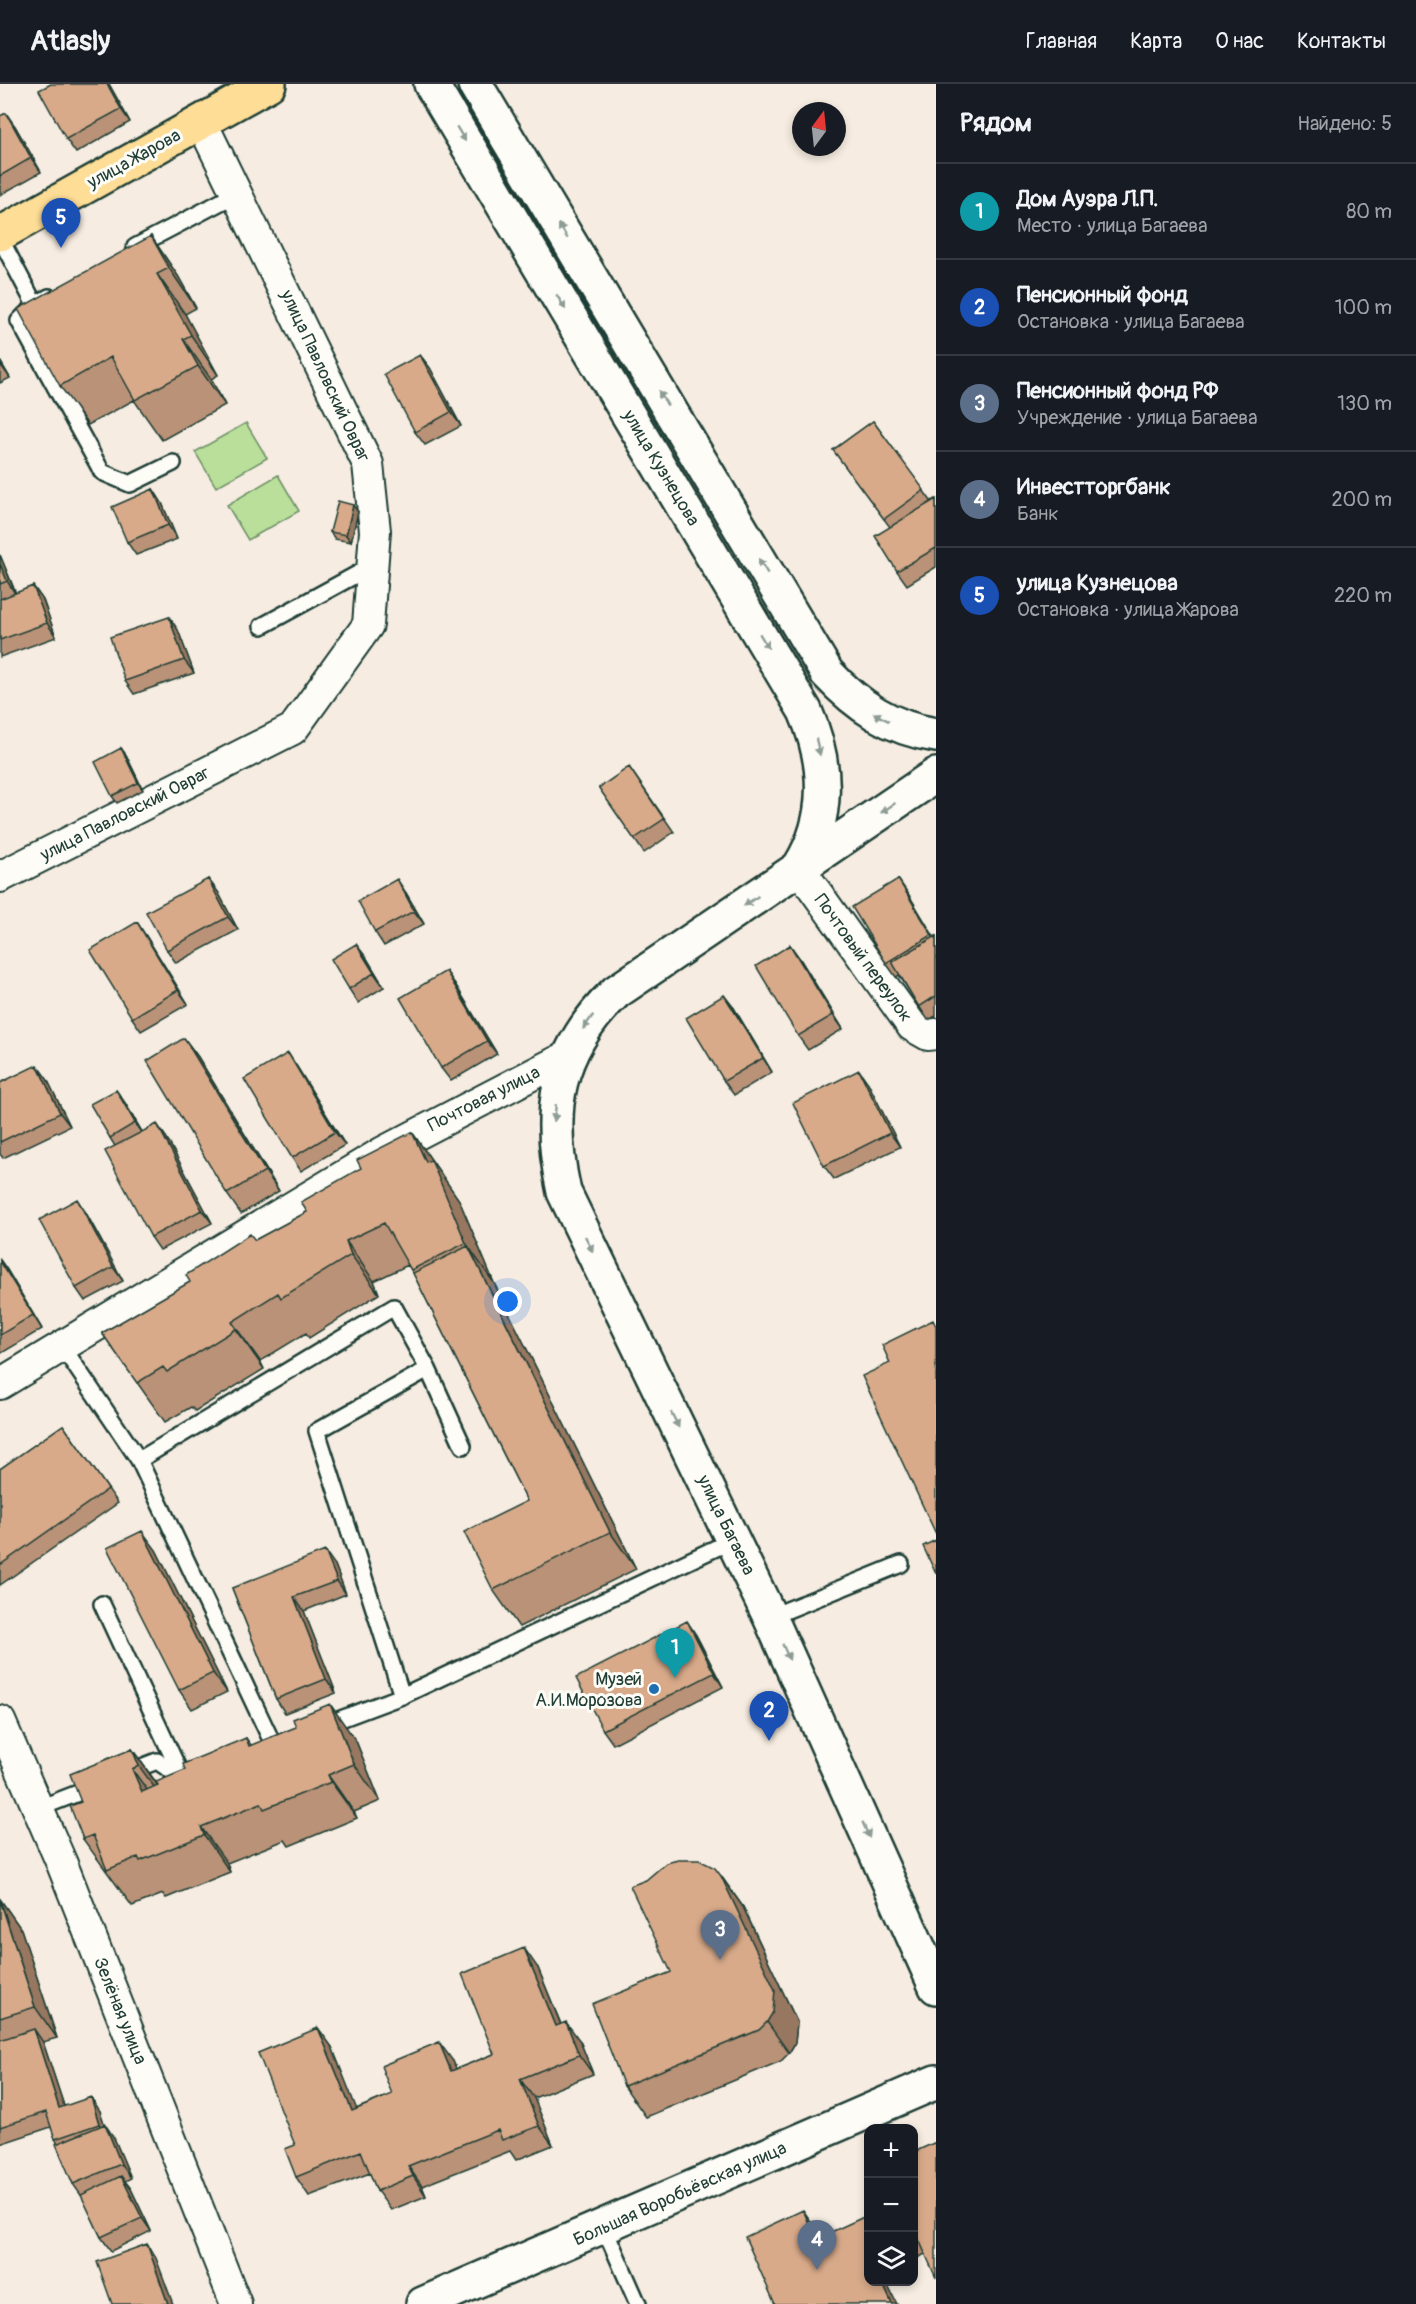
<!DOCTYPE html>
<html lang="ru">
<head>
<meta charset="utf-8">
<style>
	body { margin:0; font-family:Pangolin,sans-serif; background:#242831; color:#f1f3f6 }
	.controls { position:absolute; right:18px; bottom:18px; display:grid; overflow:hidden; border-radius:12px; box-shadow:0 3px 9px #0003 }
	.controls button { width:54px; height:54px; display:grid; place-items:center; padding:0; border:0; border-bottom:2px solid #363941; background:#171b24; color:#f1f3f6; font:30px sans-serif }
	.compass { position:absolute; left:792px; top:18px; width:54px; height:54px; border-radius:50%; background:#171b24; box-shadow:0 3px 9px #0003; rotate:15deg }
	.you { position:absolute; left:508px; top:1218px; width:21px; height:21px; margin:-15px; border:4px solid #fff; border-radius:50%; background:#1a73e8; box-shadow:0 0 0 9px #1a73e833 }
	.badge { display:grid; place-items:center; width:39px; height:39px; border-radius:50%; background:#1f6fb2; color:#fff; font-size:20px; font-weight:700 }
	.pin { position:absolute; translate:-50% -50px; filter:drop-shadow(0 2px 3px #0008) }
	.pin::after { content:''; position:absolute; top:32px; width:21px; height:18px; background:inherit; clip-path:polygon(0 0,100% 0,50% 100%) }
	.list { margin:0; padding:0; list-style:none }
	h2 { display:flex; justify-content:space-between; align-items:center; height:78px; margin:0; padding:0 24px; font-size:26px }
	h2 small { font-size:20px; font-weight:400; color:#9ea1a6 }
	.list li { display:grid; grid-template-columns:39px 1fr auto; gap:18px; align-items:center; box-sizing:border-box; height:96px; padding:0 24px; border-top:2px solid #363941 }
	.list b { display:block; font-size:22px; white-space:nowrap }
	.list p { margin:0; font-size:20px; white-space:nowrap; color:#9ea1a6 }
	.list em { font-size:20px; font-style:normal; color:#9ea1a6 }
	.icon { flex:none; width:33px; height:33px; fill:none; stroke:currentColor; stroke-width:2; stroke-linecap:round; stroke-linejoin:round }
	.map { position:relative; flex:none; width:936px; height:2220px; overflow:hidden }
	header { display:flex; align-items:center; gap:36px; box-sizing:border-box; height:84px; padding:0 30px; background:#171b24; border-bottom:2px solid #363941 }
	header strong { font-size:28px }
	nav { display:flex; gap:33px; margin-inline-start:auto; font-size:21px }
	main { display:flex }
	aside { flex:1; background:#171b24 }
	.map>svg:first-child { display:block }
	.green { fill:#b9df9a; stroke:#6c8e67; stroke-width:1.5 }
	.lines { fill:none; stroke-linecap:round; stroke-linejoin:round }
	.service-casing { stroke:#1f3d34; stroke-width:20 }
	.minor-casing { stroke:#1f3d34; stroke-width:34 }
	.secondary-casing { stroke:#1f3d34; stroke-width:38 }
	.primary-casing { stroke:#1f3d34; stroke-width:38 }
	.service { stroke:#fdfcf7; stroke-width:15 }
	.minor { stroke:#fdfcf7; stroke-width:30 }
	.secondary { stroke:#fdfcf7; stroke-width:33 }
	.primary { stroke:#fedd96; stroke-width:33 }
	.wall { fill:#ba9277; stroke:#1f3d34; stroke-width:1.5 }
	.shaded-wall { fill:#977761; stroke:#1f3d34; stroke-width:1.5 }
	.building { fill:#d8aa8a; stroke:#1f3d34; stroke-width:1.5 }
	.oneway { fill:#8e9c96 }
	.poi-dot { fill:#1f6fb2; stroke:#fdfcf7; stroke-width:2 }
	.labels { text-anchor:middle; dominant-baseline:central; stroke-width:6; stroke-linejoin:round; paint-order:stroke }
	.street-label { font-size:18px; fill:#1f3d34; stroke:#fdfcf7 }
	.poi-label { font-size:18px; fill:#1f3d34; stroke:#fdfcf7; text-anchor:end }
</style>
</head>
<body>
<header>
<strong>Atlasly</strong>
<nav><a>Главная</a><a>Карта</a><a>О нас</a><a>Контакты</a></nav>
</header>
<main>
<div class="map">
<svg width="936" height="2220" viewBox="0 0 936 2220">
	<rect width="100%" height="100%" fill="#f6ece1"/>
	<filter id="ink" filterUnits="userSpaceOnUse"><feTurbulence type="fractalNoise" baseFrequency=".0167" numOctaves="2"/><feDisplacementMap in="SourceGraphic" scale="12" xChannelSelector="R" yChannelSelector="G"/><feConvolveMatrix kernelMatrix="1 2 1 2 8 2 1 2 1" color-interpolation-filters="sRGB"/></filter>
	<g filter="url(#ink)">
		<path class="green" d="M246,339L267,374L216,403L195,368Z
			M278,391L299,427L248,456L227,421Z"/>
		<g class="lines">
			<g class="service-casing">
				<path id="service" d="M0,154L35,221L49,213
					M135,163L236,110
					M35,221L19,237L102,388L130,400L173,379
					M262,542L372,482
					M62,1262L139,1376L394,1223L428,1285L463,1362
					M428,1285L317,1347L402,1612L733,1456
					M139,1376L273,1660
					M102,1520L183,1695
					M770,1533L901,1480
					M322,1642L402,1612
					M126,1689L157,1677L183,1695L193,1691
					M37,1725L96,1702
					M604,2143L638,2220"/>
			</g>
			<g class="minor-casing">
				<path id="minor" d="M799,784L912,942L928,951L936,950
					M0,793L293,645L368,541L375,447L368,380L201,37
					M0,1300L383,1068L568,972
					M0,1637L62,1780L236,2220"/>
			</g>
			<g class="secondary-casing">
				<path id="secondary" d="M431,0L805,627C828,679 830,734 800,782
					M475,0L827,589C858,622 890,644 936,651
					M936,691L616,908C555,967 546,1027 564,1108L770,1533L936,1903
					M423,2220L936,1998"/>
			</g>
			<g class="primary-casing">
				<path id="primary" d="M0,150L269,0"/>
			</g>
			<use href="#service" class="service"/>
			<use href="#minor" class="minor"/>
			<use href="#secondary" class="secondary"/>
			<use href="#primary" class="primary"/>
		</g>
		<path class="wall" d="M109,0L130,38L76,69L66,55Z
			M0,32L15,42L41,88L0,111Z
			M151,152L178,192L196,224L185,230L218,291L211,295L225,321L162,356L134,316L88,341L60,302Z
			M420,271L430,284L461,342L425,361L415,348Z
			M0,277L10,294L0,299Z
			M873,337L931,417L936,415V483L907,501L897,487L890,443L833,366Z
			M153,405L162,419L177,455L136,471L127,458Z
			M358,428L351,458L335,455L330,448Z
			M0,471L16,509L33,502L43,516L56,553L0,573Z
			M169,533L178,546L194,589L134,610L125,597Z
			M121,664L126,671L143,706L117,719L112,712Z
			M629,683L674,748L644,769L599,704Z
			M208,795L218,808L238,846L176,879L167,866Z
			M907,808L934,853L936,852V932L928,936L899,891L896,893L886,879Z
			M406,809L424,840L384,862L375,848Z
			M146,852L188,920L141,947L132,934Z
			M790,861L800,875L843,945L808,966L798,952Z
			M366,873L384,903L358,919L349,905Z
			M455,900L497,970L451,997L441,984Z
			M734,924L772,988L734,1011L724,997Z
			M184,954L198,973L279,1107L241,1130L227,1110Z
			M297,983L345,1061L301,1087L292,1074Z
			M47,995L70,1042L3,1074L0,1070V999Z
			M868,999L900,1063L834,1095L824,1082Z
			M116,1006L125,1019L142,1048L166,1053L212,1139L160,1166L151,1153L115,1062L110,1054Z
			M412,1048L459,1116L494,1199L636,1485L519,1543L493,1506L527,1417L413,1189L408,1181L374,1197L379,1210L309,1254L306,1249L260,1277L264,1285L195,1327L191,1323L165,1338L102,1249L190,1198L255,1156L307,1128L361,1084Z
			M86,1129L123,1197L85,1217L76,1204Z
			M0,1176L7,1186L42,1245L0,1270Z
			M63,1341L118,1419L0,1501V1385Z
			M156,1466L227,1608L192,1625L179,1606Z
			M335,1481L346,1510L304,1527L336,1609L285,1629L276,1615L232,1504Z
			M696,1551L723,1603L613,1660L603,1646Z
			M246,1654L251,1661L356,1657L380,1717L354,1728L357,1734L289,1762L285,1756L227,1779L230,1788L166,1814L163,1810L132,1822L83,1755L81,1718L132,1665L158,1701Z
			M721,1792L743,1823L797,1938L795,1959L789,1969L781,1977L646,2033L624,2002L671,1888Z
			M0,1815L21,1845L57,1954L43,1958L64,2022L100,2027L104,2040L114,2054L131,2094L125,2097L131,2105L151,2147L111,2167L101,2153L83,2114L73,2100L51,2043L0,2060Z
			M538,1884L561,1940L580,1957L593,1990L534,2014L553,2061L516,2076L510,2067L422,2102L426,2112L391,2126L377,2107L370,2089L309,2112L296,2093L295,2061L318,1944L332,1963L356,2025L392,2010L453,1977L456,1985L494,1970Z
			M914,2068L925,2170L914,2176Z"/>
		<path class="shaded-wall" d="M107,0H109L130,38L121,25Z
			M6,29L15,42L41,88L31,74Z
			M151,152L178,192L196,224L169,184Z
			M157,190L185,230L218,291L191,251Z
			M183,255L211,295L225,321L198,282Z
			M420,271L430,284L461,342L451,328Z
			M0,277L10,294L0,280Z
			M153,405L162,419L177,455L168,441Z
			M353,421L358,428L351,458L346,451Z
			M0,471L16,511L7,497L0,480Z
			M33,502L43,516L56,553L47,539Z
			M169,533L178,546L194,589L184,576Z
			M121,664L126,671L143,706L138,699Z
			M208,795L218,808L238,846L228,833Z
			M397,795L406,809L424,840L414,827Z
			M898,795L907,808L936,857L932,851Z
			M137,838L146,852L188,920L178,906Z
			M356,860L366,873L384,903L374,889Z
			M790,861L800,875L843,945L833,931Z
			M446,887L455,900L497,970L487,957Z
			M724,911L734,924L772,988L763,974Z
			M184,954L198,973L279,1107L265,1087Z
			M288,969L297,983L345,1061L335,1048Z
			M37,981L47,995L70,1042L60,1029Z
			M859,986L868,999L900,1063L890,1049Z
			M116,1006L125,1019L145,1053L135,1039Z
			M157,1040L166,1053L212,1139L202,1126Z
			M412,1048L459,1116L494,1199L466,1159L426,1078Z
			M77,1115L86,1129L123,1197L113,1183Z
			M346,1157L374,1197L379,1210L351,1171Z
			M468,1162L494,1199L636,1485L610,1448Z
			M0,1176L7,1186L42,1245L33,1231Z
			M232,1238L260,1277L264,1285L236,1245Z
			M142,1447L156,1466L227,1608L213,1589Z
			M325,1467L335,1481L346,1510L337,1497Z
			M294,1513L304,1527L336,1609L326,1595Z
			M687,1537L696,1551L723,1603L714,1589Z
			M330,1620L356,1657L380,1717L354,1680Z
			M132,1665L158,1702L165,1718L139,1682Z
			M132,1685L158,1721L142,1708Z
			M328,1691L354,1728L357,1734L331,1698Z
			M201,1743L227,1779L230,1788L204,1751Z
			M721,1792L743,1823L797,1938L795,1959L789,1969L767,1938Z
			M0,1815L21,1845L57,1954L35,1923Z
			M524,1864L538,1884L569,1961L556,1942Z
			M566,1938L580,1957L593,1990L579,1971Z
			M318,1944L332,1963L365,2046L352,2027Z
			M34,1945L43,1958L69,2037L59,2024Z
			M439,1958L453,1977L465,2006L451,1987Z
			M520,1995L534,2014L553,2061L539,2042Z
			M91,2013L100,2027L109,2054L99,2040Z
			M105,2040L114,2054L131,2094L121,2080Z
			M408,2082L422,2102L426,2112L413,2092Z
			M121,2092L131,2105L151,2147L142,2134Z
			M803,2126L817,2146L830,2174L816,2155Z
			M147,2160L156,2174L173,2220H168Z
			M882,2198H886L897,2220H892Z"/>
		<path class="building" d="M51,0H107L121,25L66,55L39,6Z
			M6,29L31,74L0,92V32Z
			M151,152L169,184L157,190L191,251L183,255L198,282L135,316L111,273L60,302L18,225Z
			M420,271L451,328L415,348L384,290Z
			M873,337L924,406L884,435L833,366Z
			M153,405L168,441L127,458L112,423Z
			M936,415V464L897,487L875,452Z
			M338,417L353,421L346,451L330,448Z
			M0,480L7,497L0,500Z
			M33,502L47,539L0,556V515Z
			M169,533L184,576L125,597L110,553Z
			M121,664L138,699L112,712L95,678Z
			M629,683L664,735L634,755L599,704Z
			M208,795L228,833L167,866L146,828Z
			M397,795L414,827L375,848L358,817Z
			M898,795L932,851L886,879L852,823Z
			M137,838L178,906L132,934L90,866Z
			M936,852V912L919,923L892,878Z
			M356,860L374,889L349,905L331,875Z
			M790,861L833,931L798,952L756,882Z
			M446,887L487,957L441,984L400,914Z
			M724,911L763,974L724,997L686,934Z
			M184,954L265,1087L227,1110L147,977Z
			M288,969L335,1048L292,1074L244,995Z
			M37,981L60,1029L0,1058V999Z
			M859,986L890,1049L824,1082L793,1019Z
			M116,1006L135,1039L110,1054L90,1020Z
			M157,1040L202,1126L151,1153L105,1067Z
			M412,1048L426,1078L431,1076L466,1159L411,1186L384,1139L346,1157L351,1171L281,1214L278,1209L232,1238L236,1245L167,1288L163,1283L137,1299L102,1249L190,1198L186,1191L250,1150L255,1156L307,1128L301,1118L361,1084L357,1076Z
			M77,1115L113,1183L76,1204L39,1136Z
			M468,1162L610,1448L493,1506L464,1448L527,1417L413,1189Z
			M0,1177L33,1231L0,1251Z
			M933,1236L936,1242V1450L862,1292L890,1279L882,1261Z
			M63,1341L108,1405L0,1481V1385Z
			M142,1447L213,1589L179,1606L107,1464Z
			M936,1456V1490L923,1462Z
			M325,1467L337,1497L294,1513L326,1595L276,1615L232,1504Z
			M687,1537L714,1589L603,1646L576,1594Z
			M330,1620L354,1680L328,1691L331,1698L264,1725L261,1719L201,1743L204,1751L140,1777L138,1773L107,1786L93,1751L83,1755L70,1722L81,1718L70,1690L132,1665L139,1682L132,1685L142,1708L158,1701L156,1698L185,1686L183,1680L246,1654L249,1662L296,1643L293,1635Z
			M678,1776H699L715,1784L721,1792L775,1906L773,1928L767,1938L759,1946L624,2002L592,1920L671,1888L630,1802L646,1796L666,1779Z
			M0,1816L35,1923L0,1934Z
			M524,1864L556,1942L566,1938L579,1971L520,1995L539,2042L502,2056L498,2046L408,2082L413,2092L377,2107L361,2067L296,2093L285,2065L295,2061L258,1969L318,1944L352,2027L392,2010L381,1982L439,1958L451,1987L494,1970L462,1890Z
			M34,1945L59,2024L91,2013L99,2040L55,2055L46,2028L0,2043V1956Z
			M105,2040L121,2080L73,2100L56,2060Z
			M936,2058V2194L916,2149L914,2150V2068Z
			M121,2092L142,2134L101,2153L81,2111Z
			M803,2126L816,2155L868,2131V2198H882L892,2220H775L745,2153Z
			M147,2160L168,2220H112L97,2178Z"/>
		<defs><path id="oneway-solid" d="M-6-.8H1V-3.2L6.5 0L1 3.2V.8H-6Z" transform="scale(1.5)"/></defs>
		<g class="oneway">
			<use href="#oneway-solid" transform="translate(461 50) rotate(59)"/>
			<use href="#oneway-solid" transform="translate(563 147) rotate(-121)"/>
			<use href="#oneway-solid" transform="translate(561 218) rotate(59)"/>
			<use href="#oneway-solid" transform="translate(663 314) rotate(-121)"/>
			<use href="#oneway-solid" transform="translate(763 482) rotate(-121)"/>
			<use href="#oneway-solid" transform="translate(764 557) rotate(59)"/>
			<use href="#oneway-solid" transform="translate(881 633) rotate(-153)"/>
			<use href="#oneway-solid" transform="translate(818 663) rotate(76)"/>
			<use href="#oneway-solid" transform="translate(888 724) rotate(146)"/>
			<use href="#oneway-solid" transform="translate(751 817) rotate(146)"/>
			<use href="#oneway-solid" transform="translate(588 938) rotate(126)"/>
			<use href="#oneway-solid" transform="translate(555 1029) rotate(96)"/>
			<use href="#oneway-solid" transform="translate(589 1160) rotate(64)"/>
			<use href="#oneway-solid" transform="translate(675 1336) rotate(64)"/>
			<use href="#oneway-solid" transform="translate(786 1568) rotate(66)"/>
			<use href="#oneway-solid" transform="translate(866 1746) rotate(66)"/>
		</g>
	</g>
	<circle class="poi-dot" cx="654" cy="1605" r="6"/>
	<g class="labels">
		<g class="street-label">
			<text transform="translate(134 75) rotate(-29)">улица Жарова</text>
			<text transform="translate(325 292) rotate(65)">улица Павловский Овраг</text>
			<text transform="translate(661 384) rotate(59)">улица Кузнецова</text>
			<text transform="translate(125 730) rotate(-27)">улица Павловский Овраг</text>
			<text transform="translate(863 874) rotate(54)">Почтовый переулок</text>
			<text transform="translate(484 1015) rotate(-27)">Почтовая улица</text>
			<text transform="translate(726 1441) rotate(64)">улица Багаева</text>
			<text transform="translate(120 1927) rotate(68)">Зелёная улица</text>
			<text transform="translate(680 2110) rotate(-24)">Большая Воробьёвская улица</text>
		</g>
		<g class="poi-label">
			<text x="642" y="1595">Музей<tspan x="642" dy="21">А.И.Морозова</tspan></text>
		</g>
	</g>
</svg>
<div class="controls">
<button>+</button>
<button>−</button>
<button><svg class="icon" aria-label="layers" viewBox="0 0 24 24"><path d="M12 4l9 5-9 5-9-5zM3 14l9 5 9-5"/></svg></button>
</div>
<svg class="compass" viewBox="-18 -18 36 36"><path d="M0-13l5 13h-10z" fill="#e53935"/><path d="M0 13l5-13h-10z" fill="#9ea1a6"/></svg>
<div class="you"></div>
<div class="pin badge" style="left:675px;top:1594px;background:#0f9aa8">1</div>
<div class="pin badge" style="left:769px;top:1657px;background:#1a4fb4">2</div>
<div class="pin badge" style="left:720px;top:1876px;background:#5c6f8a">3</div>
<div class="pin badge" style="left:817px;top:2186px;background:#5c6f8a">4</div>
<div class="pin badge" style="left:61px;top:164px;background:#1a4fb4">5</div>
</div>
<aside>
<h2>Рядом<small>Найдено: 5</small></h2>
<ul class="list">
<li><span class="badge" style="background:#0f9aa8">1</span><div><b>Дом Ауэра Л.П.</b><p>Место · улица Багаева</p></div><em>80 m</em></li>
<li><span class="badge" style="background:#1a4fb4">2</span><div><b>Пенсионный фонд</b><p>Остановка · улица Багаева</p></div><em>100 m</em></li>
<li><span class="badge" style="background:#5c6f8a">3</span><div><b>Пенсионный фонд РФ</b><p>Учреждение · улица Багаева</p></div><em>130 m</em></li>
<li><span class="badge" style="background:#5c6f8a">4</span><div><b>Инвестторгбанк</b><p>Банк</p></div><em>200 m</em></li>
<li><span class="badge" style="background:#1a4fb4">5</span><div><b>улица Кузнецова</b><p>Остановка · улица Жарова</p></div><em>220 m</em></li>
</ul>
</aside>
</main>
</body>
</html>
